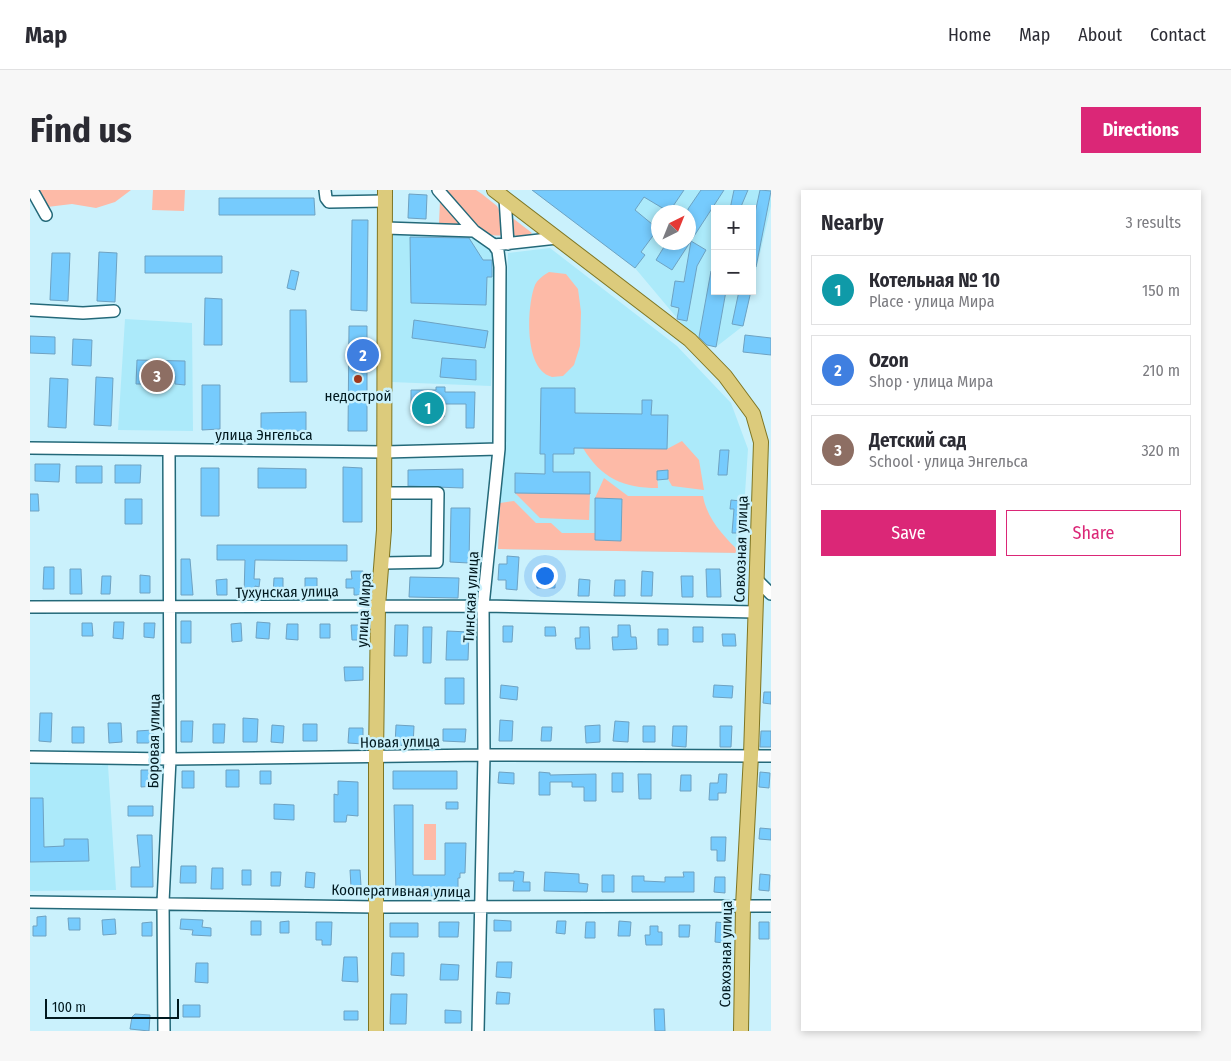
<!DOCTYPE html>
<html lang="en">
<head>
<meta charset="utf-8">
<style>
	body { margin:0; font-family:"Fira Sans Condensed",sans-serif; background:#f7f7f7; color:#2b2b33 }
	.controls { position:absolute; right:15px; top:15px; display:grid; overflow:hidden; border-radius:0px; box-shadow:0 2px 8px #0003 }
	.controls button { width:45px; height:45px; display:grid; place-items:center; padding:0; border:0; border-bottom:1px solid #e1e1e2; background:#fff; color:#2b2b33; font:25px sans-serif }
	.compass { position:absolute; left:621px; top:15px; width:45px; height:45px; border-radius:50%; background:#fff; box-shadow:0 2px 8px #0003; rotate:43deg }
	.scale { position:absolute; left:15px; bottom:12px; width:134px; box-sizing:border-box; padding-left:5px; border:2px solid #00181e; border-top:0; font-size:14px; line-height:18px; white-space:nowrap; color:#00181e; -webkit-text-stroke:4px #caf1fc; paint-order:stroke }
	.you { position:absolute; left:514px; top:385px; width:18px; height:18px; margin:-12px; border:4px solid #fff; border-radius:50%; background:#1a73e8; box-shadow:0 0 0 8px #1a73e833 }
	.badge { display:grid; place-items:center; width:32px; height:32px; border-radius:50%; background:#db2777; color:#fff; font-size:16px; font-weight:700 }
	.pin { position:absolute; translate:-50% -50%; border:2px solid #fff; box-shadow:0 1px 5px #0006 }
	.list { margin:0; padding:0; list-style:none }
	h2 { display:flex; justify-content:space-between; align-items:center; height:65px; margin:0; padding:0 20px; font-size:21px }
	h2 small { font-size:16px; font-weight:400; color:#7c7c81 }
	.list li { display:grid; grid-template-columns:32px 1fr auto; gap:15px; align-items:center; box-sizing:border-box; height:70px; margin:0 10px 10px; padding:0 10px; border:1px solid #e1e1e2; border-radius:0px }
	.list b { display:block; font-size:19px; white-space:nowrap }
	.list p { margin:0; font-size:16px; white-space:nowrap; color:#7c7c81 }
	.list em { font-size:16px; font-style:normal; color:#7c7c81 }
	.actions { display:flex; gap:10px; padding:15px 20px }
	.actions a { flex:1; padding:11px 0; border:1px solid #db2777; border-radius:0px; text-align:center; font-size:18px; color:#db2777 }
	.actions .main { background:#db2777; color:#fff }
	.map { position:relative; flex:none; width:741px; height:841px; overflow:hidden; border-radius:0px }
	header { display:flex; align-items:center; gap:30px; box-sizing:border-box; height:70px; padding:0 25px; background:#fff; border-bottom:1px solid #e1e1e2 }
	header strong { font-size:24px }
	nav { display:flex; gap:28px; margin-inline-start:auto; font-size:18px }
	.intro { display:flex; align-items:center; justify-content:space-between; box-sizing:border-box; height:120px; padding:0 30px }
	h1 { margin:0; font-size:35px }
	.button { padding:12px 22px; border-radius:0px; background:#db2777; color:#fff; font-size:18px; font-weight:700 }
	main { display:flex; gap:30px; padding:0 30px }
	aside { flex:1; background:#fff; border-radius:0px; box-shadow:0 2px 8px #0003 }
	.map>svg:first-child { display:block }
	.built { fill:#aceafa; fill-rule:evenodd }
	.green { fill:#fdbaa7 }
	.building { fill:#76cbfd; stroke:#6ea2c2 }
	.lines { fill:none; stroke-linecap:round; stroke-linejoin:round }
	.minor-casing { stroke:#246979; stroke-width:14 }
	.major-casing { stroke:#7f7623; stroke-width:16 }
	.minor { stroke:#fff; stroke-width:11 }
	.major { stroke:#dccb7c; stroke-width:14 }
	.poi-dot { fill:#a1391d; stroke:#caf1fc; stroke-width:2 }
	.labels { text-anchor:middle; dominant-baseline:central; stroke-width:5; stroke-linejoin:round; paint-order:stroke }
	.poi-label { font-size:15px; fill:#00181e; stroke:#caf1fc }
	.street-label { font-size:15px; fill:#00181e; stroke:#caf1fc }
</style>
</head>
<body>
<header>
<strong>Map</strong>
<nav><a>Home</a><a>Map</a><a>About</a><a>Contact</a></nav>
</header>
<div class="intro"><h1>Find us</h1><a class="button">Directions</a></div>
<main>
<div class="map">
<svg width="741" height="841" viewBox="0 0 741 841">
	<rect width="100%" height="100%" fill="#caf1fc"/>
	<path class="built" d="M502,0H741V16L722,98V19H685V101H721L713,136L686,157L668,153L605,78ZM628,22H658V52H628Z
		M442,43L466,66L461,196L361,192L363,44Z
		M520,58L647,156L701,213L718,259L711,363L468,359L478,63Z
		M95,129L162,133L163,241L88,240Z
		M0,574L78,575L86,700L0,701Z"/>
	<path class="green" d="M8,0H101L85,12L66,18L42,14L17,17Z
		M123,0H155L154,21L122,20Z
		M416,0H446L452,4L467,16L471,24L472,45C448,50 426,19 416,0Z
		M410,10L437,39L409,33Z
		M480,26L502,43C495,50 488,48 481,43Z
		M519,82L536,84L548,99L551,122L550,156L544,175L533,186C530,186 525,187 522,187C493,180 497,115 505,95C507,90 514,85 519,82Z
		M652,251L669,270L674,300L642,296L638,289L637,280L627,281L628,298C593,298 571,288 553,258L637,259Z
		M574,288L598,306H673C677,329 694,347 711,363L468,359L470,313L484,311L506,333H521L532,343H565V350L591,351L592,309L565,308Z
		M485,303L560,304L559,330L510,328Z
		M394,634H406V670H394Z"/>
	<path class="building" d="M502,0H654L639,22L614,7L605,20L628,39L611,62L615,65L605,78Z
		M671,0H694L642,80L626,70L637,52H658V19Z
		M704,0H718L710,19H700Z
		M730,0L741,1L726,77L722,76V37Z
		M379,4L397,5L396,29L378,28Z
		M189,8H284L285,25H189Z
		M322,30H338L337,121L321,120Z
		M380,47L439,48L453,70H462V87H457L456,115L381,113Z
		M661,51L676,60L667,76L657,131L647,129L649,118L641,116L645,91L654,92Z
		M69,62L87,63L85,112L67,111Z
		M22,63H40L38,111L20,110Z
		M115,66H192V83H115Z
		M261,80L269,82L265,100L257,98Z
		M681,81H685V101H696L686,157L677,155L669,147Z
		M709,101H721L713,136L702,134Z
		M175,108L192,109V155H174Z
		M260,120H276L277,192H260Z
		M384,130L458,141L455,158L382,148Z
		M319,136H337V241H318Z
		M715,145L741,148V165L713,162Z
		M0,146L25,147V164L0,163Z
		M43,149L62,150L61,176L42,175Z
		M412,168L446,170V190L410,187Z
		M107,170L155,171V195L145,194V186H118V194H106Z
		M66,187L83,188L81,236L64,235Z
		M20,188L38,189L36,238L18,237Z
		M172,195H190V239L172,240Z
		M406,197H415V202H445L444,238H436V214H414V227L406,226V222H381V200H406Z
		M511,198H545V223L612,224V210H622L621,225H638L637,259L544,258V264H523V282H560V304L485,303V283L515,284V264H510Z
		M276,222V241H231V223Z
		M690,260H699L697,285H688Z
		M5,274H30L29,292L5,291Z
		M85,275H111L110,293H85Z
		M46,276H72V293H46Z
		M313,277L332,278V332H313Z
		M171,278H189V326H171Z
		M228,278L276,279V298H228Z
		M433,279V298L378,296V280Z
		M638,280V289L627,290V281Z
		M0,304H8L9,321H0Z
		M565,308L592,309L591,351L565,350Z
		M95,309H112V334H95Z
		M701,310L711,311L709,343H702L704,319H700Z
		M421,318H440L439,373L420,372Z
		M187,355H317V371L225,370L224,389H230L229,397L225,396V406L214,405L215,370H187Z
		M477,366L489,367L487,400L476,399V390H468L469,374H477Z
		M151,369H160L163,405H151Z
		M14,377H24V399H13Z
		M40,379H51L52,404H40Z
		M676,379H690L691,407H677Z
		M321,381H333V405H324V398H316V389H322Z
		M612,381L623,382L622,406H611Z
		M508,382H525V398H507Z
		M110,385L120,386V403H110Z
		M72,386H81L80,404H71Z
		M651,386H663V407H652Z
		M380,387L429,388L428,408L379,407Z
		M244,388H253V405H243Z
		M275,388H287V405H275Z
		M197,389V405H187L186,390Z
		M549,389L560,390L559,406H548Z
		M585,390H595V406H584Z
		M151,431H161V453H151Z
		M84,432H94L93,449L83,448Z
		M227,432L240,433L239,449L226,448Z
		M52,433H62L63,446H52Z
		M114,433H125L124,448L114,447Z
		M211,433L212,451L202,452L201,434Z
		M257,434H268V450L256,449Z
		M290,434H300V448H290Z
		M321,435H333V450H322Z
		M365,435H378L377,466H364Z
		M588,435H600L601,447H606L607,459L583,460L582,447H588Z
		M473,436H483L482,452H473Z
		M393,437H402L401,473H393Z
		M515,437H525L526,446H515Z
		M550,437H559L560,459H546L545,448H550Z
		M663,437H673V452H663Z
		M628,439H638V455H628Z
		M417,441L439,442L438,470H416Z
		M692,444H705L706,456H693Z
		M314,477H333V490L315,491Z
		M415,488H434V514H415Z
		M471,495L488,497L487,510L470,508Z
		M684,495L703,496L702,508L683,507Z
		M734,502H741V514L733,513Z
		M10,523H22L21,552L9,551Z
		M213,528L228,529L227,552H213Z
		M470,530L483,531L482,551H469Z
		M151,531H163L162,552H151Z
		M585,531L599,532L598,552L583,551Z
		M78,533H91L92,552L79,553Z
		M183,534H195L194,553H183Z
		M273,534H287V551H273Z
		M242,535L254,536L253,553L241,552Z
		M366,535L384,536L383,556L365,555Z
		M570,535V552L556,553L555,536Z
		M613,536H625V552H613Z
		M643,536H657L656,557L642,556Z
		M690,536H702L701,557H690Z
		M42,537H54V553H42Z
		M512,537H522L521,551H511Z
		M319,538H333V554L318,553Z
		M413,539H436L435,552L413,551Z
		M123,540V553H107V541Z
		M731,541H741V557H730Z
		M111,580H124L125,596L111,597Z
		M196,580H209V597H196Z
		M152,581H164V598H152Z
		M230,581H241V594H230Z
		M363,581H427V599H363Z
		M469,582L484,583V594L468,593Z
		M509,582L520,583V585L566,584V611H554V597H542V592H520V605H509Z
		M730,582L740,583L739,598L729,597Z
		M582,583H593V602H582Z
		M608,584H621V609H609Z
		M689,584H697L696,603H688V610H679L680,593H688Z
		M651,585H661V601H650Z
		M308,591L328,592V626L317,625L316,632H304V604L308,605Z
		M0,608H13L14,657L34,656V649H58L59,671L0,672Z
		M416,612H428V619H416Z
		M244,614L264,615V630L244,629Z
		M364,615H383V685H415V653H436L435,683H430V688H428V702H411V706L366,705Z
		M98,616H123V626H98Z
		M730,638L741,639V650L729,649Z
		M107,645H122L123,697H101V677H110Z
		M681,647H696L695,671H687V660H681Z
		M151,676H166V693H150Z
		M182,678H193V699H181Z
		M212,680H221V695H212Z
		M320,680H330L331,696L321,697Z
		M484,681L494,682L493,692H500V701H483L484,691H469V683H484Z
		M241,682H251L250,696H241Z
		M276,682L285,683L284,698L275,697Z
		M515,682L549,684V693L558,694L557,702L514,701Z
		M653,682H664V702H602V686H614V691L635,692V687H654Z
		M730,684L740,685L739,701L729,700Z
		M572,685H584V702H572Z
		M685,687H695V703L684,702Z
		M16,726V746H3V736H7V727Z
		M38,728H50V740H39Z
		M85,729L86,744L73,745L72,730Z
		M151,729L173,730L172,737L181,738V746L162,745L163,740L150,739Z
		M464,730L481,731V741H464Z
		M221,731H231V745H221Z
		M259,731V743H250V732Z
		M527,731H536L535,744L526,743Z
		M589,731L601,732L600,746H588Z
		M122,732V746H112V733Z
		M286,732H302L301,755H292V750H286Z
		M409,732H429L428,747H409Z
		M556,732H565V748H555Z
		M686,732L696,733L695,753L685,752Z
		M729,732H739V749H729Z
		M360,733H388V747H360Z
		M649,735H660L659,747H649Z
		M620,736H628V742H632V755H616L615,745H620Z
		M362,763H374V786L361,785Z
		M314,767H327L328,792L312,791Z
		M467,772H482L481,788L466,787Z
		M166,773H178V793L165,792Z
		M411,774L429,775L428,790H410Z
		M467,802L480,803L479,814H466Z
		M361,804H377L376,834H360Z
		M153,815H170V827H153Z
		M624,819H634L635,841H625Z
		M415,820L431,821V833H415Z
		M314,821H328V830H314Z
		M105,824L120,825L119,841L100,839L102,827Z"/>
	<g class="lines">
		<g class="minor-casing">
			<path id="minor" d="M2,0L16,25
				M295,0L296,8L299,12L355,11
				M408,0L444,41L464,55L468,61L470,77L469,259L453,416L454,565L448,841
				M475,8L478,54
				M356,38L444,41
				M464,55L527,48
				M0,120L53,123L84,121
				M0,258L355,262L469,259
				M353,373L407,372L408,303H355
				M726,389L741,404
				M0,417L453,416L725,422
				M0,567L140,569L454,565L741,566
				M0,712L346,717L741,716
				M134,841L133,712L140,569L139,261"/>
		</g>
		<g class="major-casing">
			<path id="major" d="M464,0L660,150L695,186L723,224L731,252L721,565L713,716L711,841
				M346,841V567L348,416L354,340L355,0"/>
		</g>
		<use href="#minor" class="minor"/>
		<use href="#major" class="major"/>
	</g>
	<circle class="poi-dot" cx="328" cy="189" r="5"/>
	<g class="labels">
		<g class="poi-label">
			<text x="328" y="206">недострой</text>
		</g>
		<g class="street-label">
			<text x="234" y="245">улица Энгельса</text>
			<text transform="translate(711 359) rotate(-88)">Совхозная улица</text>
			<text transform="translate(257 402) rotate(-1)">Тухунская улица</text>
			<text transform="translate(441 407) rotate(-87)">Тинская улица</text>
			<text transform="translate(334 420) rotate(-87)">улица Мира</text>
			<text transform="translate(124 551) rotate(-89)">Боровая улица</text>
			<text transform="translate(370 552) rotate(-1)">Новая улица</text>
			<text transform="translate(371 701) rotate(1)">Кооперативная улица</text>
			<text transform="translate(696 764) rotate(-89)">Совхозная улица</text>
		</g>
	</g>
</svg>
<div class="controls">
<button>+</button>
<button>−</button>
</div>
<svg class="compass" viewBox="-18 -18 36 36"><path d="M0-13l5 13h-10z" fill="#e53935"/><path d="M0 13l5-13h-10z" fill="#7c7c81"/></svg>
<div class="scale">100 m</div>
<div class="you"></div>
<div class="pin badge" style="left:398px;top:218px;background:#0f9aa8">1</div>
<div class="pin badge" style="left:333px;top:165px;background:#3f7fe0">2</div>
<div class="pin badge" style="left:127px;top:186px;background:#8d6e63">3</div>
</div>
<aside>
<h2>Nearby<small>3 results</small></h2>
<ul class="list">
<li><span class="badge" style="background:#0f9aa8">1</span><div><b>Котельная № 10</b><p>Place · улица Мира</p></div><em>150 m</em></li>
<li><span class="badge" style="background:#3f7fe0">2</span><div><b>Ozon</b><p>Shop · улица Мира</p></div><em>210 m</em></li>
<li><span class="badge" style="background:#8d6e63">3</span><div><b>Детский сад</b><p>School · улица Энгельса</p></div><em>320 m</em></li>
</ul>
<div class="actions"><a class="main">Save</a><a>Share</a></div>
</aside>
</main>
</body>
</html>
